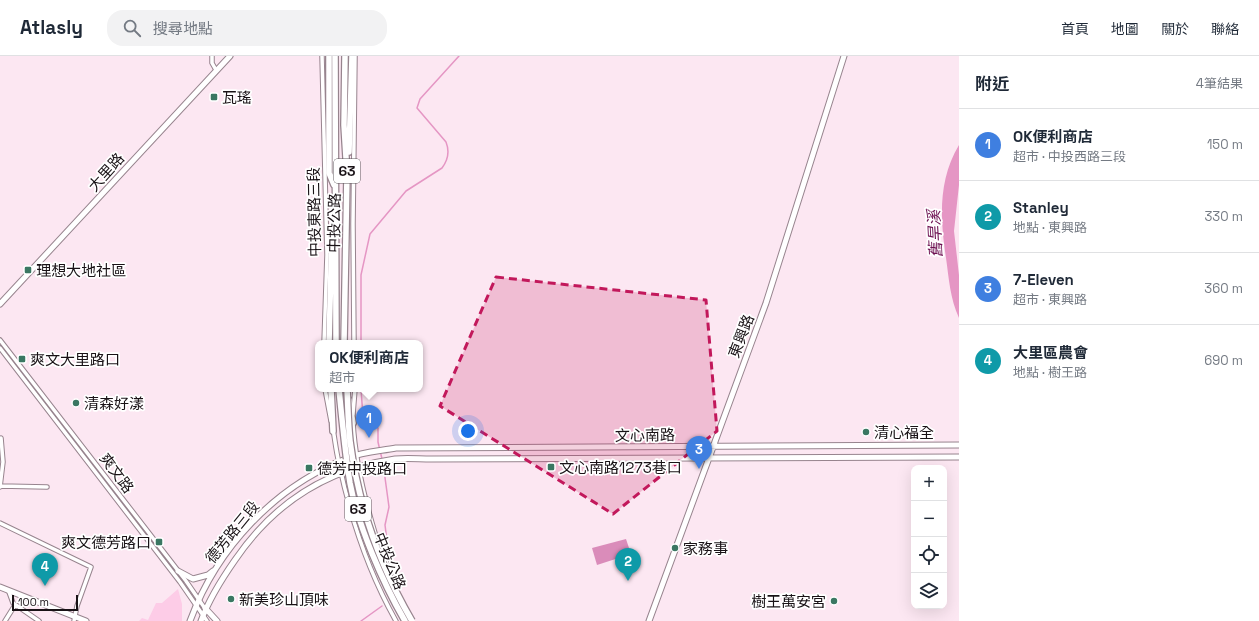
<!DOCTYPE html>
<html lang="zh-TW">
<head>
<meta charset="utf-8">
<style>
	body { margin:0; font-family:"Space Grotesk","Noto Sans TC",sans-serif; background:#f2f2f3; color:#1f2937 }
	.controls { position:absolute; right:12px; bottom:12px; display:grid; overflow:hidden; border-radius:8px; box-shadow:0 4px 16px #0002 }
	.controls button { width:36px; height:36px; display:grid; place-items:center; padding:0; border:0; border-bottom:1px solid #e0e1e3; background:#fff; color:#1f2937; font:20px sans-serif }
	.scale { position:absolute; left:12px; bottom:10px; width:66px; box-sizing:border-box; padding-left:4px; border:2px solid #191216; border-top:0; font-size:11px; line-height:14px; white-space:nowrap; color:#191216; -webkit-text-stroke:3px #fff; paint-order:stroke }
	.you { position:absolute; left:468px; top:375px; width:14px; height:14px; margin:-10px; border:3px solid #fff; border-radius:50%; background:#1a73e8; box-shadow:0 0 0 6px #1a73e833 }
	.badge { display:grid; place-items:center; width:26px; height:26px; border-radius:50%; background:#0b8043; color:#fff; font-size:13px; font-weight:700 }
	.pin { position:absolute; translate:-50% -33px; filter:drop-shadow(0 1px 2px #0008) }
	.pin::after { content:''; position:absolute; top:21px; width:14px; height:12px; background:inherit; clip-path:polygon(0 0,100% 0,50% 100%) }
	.popup { position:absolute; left:315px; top:284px; width:108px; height:52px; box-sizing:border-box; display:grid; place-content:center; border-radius:8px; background:#fff; filter:drop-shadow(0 1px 3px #0005); font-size:13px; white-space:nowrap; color:#747a83 }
	.popup b { font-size:15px; color:#1f2937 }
	.popup::after { content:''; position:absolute; left:50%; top:100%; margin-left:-8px; border:8px solid transparent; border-top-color:#fff }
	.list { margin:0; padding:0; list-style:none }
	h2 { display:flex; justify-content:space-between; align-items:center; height:52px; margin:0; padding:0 16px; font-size:17px }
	h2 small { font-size:13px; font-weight:400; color:#747a83 }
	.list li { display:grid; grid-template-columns:26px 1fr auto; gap:12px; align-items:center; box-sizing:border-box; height:72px; padding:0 16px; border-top:1px solid #e0e1e3 }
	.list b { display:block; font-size:15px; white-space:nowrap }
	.list p { margin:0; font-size:13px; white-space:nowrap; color:#747a83 }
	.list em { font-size:13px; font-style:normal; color:#747a83 }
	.icon { flex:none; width:22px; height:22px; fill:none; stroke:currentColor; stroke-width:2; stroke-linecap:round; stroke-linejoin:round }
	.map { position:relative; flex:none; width:959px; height:565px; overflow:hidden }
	header { display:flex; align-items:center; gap:24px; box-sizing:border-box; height:56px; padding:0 20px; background:#fff; border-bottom:1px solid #e0e1e3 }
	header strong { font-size:19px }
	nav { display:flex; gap:22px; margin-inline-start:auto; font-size:14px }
	.search { width:280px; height:36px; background:#f2f2f3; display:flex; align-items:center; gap:10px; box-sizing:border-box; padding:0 14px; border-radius:16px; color:#747a83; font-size:15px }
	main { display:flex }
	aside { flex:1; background:#fff }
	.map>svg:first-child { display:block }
	.green { fill:#fdcce7 }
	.forest { fill:#da8cba }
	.water { fill:#e596c4 }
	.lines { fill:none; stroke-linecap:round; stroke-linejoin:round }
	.stream { stroke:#e596c4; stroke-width:1.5 }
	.street-casing { stroke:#97848e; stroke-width:5.5 }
	.secondary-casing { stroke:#97848e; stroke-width:7 }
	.primary-casing { stroke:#97848e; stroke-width:8 }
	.street { stroke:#fff; stroke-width:3.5 }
	.secondary { stroke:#fff; stroke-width:5 }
	.primary { stroke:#fff; stroke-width:5.5 }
	.primary-bridge-casing { stroke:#97848e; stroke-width:8; stroke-linecap:butt }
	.primary-bridge { stroke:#fff; stroke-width:5.5 }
	.marked { fill:#c2185b; fill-opacity:0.2; stroke:#c2185b; stroke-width:3; stroke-dasharray:8 5; stroke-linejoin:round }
	.poi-dot { fill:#3a7762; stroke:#fff; stroke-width:1.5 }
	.labels { text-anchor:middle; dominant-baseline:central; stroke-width:3.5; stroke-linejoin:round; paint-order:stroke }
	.shield { fill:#fff; stroke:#5e595c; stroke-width:1 }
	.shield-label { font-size:14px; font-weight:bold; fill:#191216 }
	.poi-label { font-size:15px; fill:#191216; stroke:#fff; text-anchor:start }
	.street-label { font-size:15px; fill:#191216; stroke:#fff }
	.water-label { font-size:16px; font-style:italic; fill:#6d1051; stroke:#fff }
</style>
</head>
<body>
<header>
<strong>Atlasly</strong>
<div class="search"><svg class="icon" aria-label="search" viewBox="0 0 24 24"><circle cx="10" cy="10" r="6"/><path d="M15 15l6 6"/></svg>搜尋地點</div>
<nav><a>首頁</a><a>地圖</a><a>關於</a><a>聯絡</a></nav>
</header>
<main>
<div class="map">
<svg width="959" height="565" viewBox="0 0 959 565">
	<rect width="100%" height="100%" fill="#fce7f2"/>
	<path class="green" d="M178,533L182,548V565H139L142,562L148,564L156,547H162Z"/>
	<path class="forest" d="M626,483L631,498L597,509L592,492Z"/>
	<path class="water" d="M959,89V129L954,175L959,219V262C950,242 949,223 946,202C940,163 938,124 959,89Z"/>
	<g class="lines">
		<path class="stream" d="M361,287V219L370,178L406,135L442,112C448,104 450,96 446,86L417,52L420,43L459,0
			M361,333L363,361L378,372V386L382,403
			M383,407L389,451L385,469L389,500
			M361,565L382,550"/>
		<g class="street-casing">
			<path id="street" d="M212,0V7L216,14
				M322,0L327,199L324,287
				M0,284L186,525L206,554
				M354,287L353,168L355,0
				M0,292L180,526L207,565
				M325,333L331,365
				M353,358L355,333
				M353,366C355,404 364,441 375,477
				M333,373C335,384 336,395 339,407C350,460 369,517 396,565
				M0,430L47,431
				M0,431L3,406L1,382
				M0,467L91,511L77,550L74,565
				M377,483L395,527
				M9,536L13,547L39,565
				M5,565L15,549"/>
		</g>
		<g class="secondary-casing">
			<path id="secondary" d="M0,248L230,0
				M178,515L193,523L208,519L213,515
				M0,531L86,565
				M205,552L217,565
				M190,565C217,492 275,430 348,402C362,396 380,395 396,392L959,389
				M201,565C209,543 221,524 235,504C273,448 327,413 395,403C407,402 419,403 431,403L959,401
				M649,565L766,247L844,0"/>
		</g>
		<g class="primary-casing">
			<path id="primary" d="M329,0V117L334,129
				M335,0L336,287
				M349,96L352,0
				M329,287L332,175
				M344,287L347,118L344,69L345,0
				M331,333L333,375
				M349,344L353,367"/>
		</g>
		<use href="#street" class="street"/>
		<use href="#secondary" class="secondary"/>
		<use href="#primary" class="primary"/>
		<g class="primary-bridge-casing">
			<path id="primary-bridge" d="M339,333C342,364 345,396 350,427C358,470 383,527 405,565
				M347,333C348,350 348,368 350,385C358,448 380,510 412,565"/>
		</g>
		<use href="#primary-bridge" class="primary-bridge"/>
	</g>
	<path class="marked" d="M496,221L706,244L717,375L613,458L440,350Z"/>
	<g class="poi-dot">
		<rect x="210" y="37" width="8" height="8" rx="2"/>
		<rect x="24" y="210" width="8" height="8" rx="2"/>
		<rect x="18" y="299" width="8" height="8" rx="2"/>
		<circle cx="76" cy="347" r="4"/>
		<circle cx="866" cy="376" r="4"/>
		<rect x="547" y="407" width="8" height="8" rx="2"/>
		<rect x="305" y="408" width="8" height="8" rx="2"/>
		<rect x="155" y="482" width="8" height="8" rx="2"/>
		<circle cx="675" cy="492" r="4"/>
		<circle cx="231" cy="543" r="4"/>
		<circle cx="834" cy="545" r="4"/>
	</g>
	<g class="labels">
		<g class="shield">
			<rect x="334" y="103" width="26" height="24" rx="3"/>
			<rect x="345" y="441" width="26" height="24" rx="3"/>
		</g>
		<g class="shield-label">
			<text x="347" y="115">63</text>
			<text x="358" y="453">63</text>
		</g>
		<g class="poi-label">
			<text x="222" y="41">瓦瑤</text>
			<text x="36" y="214">理想大地社區</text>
			<text x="30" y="303">爽文大里路口</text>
			<text x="84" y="347">清森好漾</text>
			<text x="874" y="376">清心福全</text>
			<text x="559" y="411">文心南路1273巷口</text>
			<text x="317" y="412">德芳中投路口</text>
			<text x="151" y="486" text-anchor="end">爽文德芳路口</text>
			<text x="683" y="492">家務事</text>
			<text x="239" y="543">新美珍山頂味</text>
			<text x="826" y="545" text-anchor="end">樹王萬安宮</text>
		</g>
		<g class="street-label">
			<text transform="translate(106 116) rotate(-48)">大里路</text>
			<text transform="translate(314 156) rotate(-91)">中投東路三段</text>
			<text transform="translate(334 167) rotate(-89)">中投公路</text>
			<text transform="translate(741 280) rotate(-69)">東興路</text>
			<text transform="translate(645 379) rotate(-1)">文心南路</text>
			<text transform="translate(117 417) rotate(53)">爽文路</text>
			<text transform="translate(232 476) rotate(-51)">德芳路三段</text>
			<text transform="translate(390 505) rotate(68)">中投公路</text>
		</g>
		<g class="water-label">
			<text transform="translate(935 178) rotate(-93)">舊旱溪</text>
		</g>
	</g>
</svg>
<div class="controls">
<button>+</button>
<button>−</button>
<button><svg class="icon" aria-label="locate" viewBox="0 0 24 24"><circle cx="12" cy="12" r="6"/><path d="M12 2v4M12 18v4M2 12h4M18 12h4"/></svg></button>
<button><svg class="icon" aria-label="layers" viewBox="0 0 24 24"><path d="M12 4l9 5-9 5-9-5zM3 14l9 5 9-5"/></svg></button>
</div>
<div class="scale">100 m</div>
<div class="you"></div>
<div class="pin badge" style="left:369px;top:382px;background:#3f7fe0">1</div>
<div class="popup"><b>OK便利商店</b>超市</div>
<div class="pin badge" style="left:628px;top:525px;background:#0f9aa8">2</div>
<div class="pin badge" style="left:699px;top:413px;background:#3f7fe0">3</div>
<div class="pin badge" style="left:45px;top:530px;background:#0f9aa8">4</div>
</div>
<aside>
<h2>附近<small>4筆結果</small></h2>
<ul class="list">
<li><span class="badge" style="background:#3f7fe0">1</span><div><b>OK便利商店</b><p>超市 · 中投西路三段</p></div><em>150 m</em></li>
<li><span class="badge" style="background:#0f9aa8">2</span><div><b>Stanley</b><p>地點 · 東興路</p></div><em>330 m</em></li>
<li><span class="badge" style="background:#3f7fe0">3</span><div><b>7-Eleven</b><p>超市 · 東興路</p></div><em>360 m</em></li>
<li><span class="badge" style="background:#0f9aa8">4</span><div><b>大里區農會</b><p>地點 · 樹王路</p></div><em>690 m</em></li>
</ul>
</aside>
</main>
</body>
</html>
